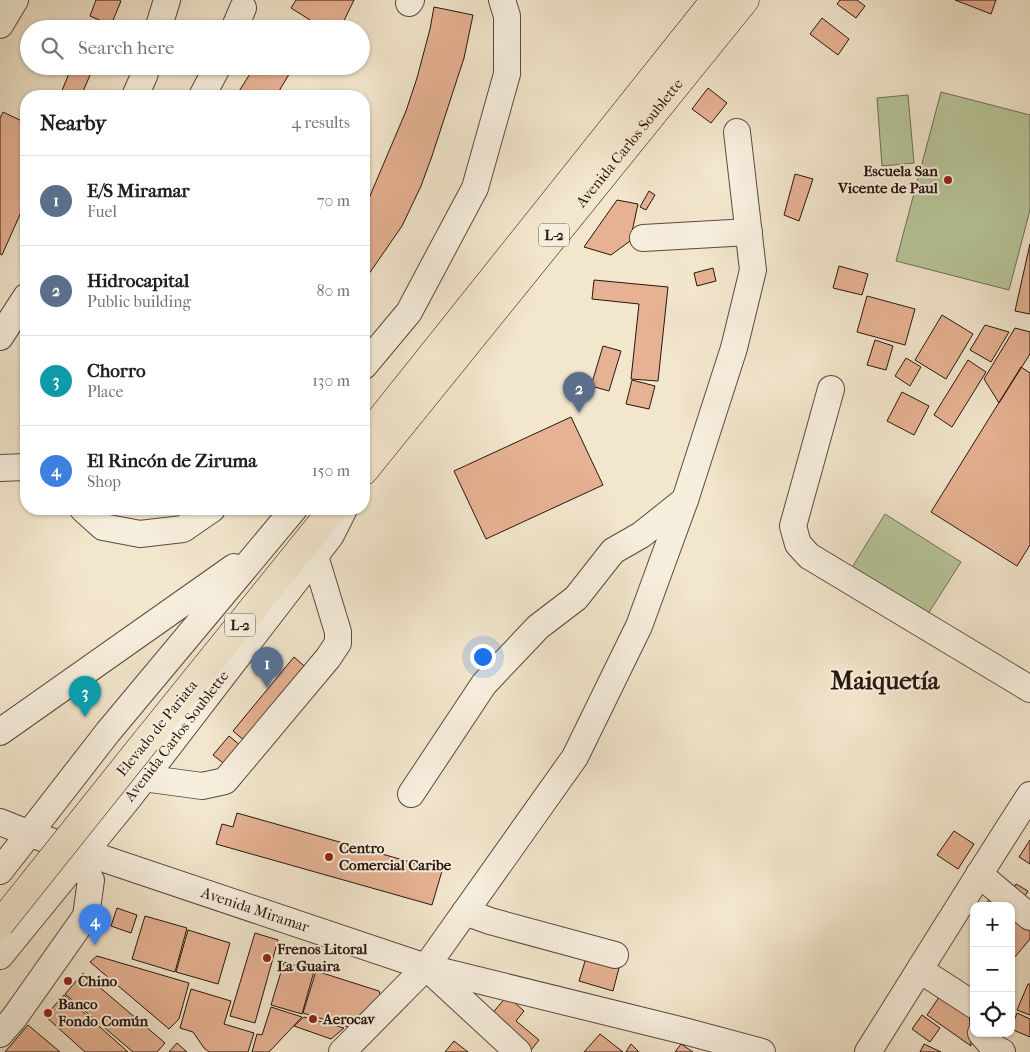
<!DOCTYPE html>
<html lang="en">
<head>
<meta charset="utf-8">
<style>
	body { margin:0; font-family:"IM FELL French Canon",serif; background:#f6f6f6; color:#202124 }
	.controls { position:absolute; right:15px; bottom:15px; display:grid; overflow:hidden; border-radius:10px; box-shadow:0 1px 4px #0004 }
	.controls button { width:45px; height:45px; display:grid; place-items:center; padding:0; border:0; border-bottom:1px solid #e0e0e0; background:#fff; color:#202124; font:25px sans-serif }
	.you { position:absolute; left:482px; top:656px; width:18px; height:18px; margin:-12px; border:4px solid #fff; border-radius:50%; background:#1a73e8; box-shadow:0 0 0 8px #1a73e833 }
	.badge { display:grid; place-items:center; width:32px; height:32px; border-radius:50%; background:#b45309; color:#fff; font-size:16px; font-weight:700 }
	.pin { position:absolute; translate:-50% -41px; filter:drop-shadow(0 1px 2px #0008) }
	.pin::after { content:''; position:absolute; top:26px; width:18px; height:15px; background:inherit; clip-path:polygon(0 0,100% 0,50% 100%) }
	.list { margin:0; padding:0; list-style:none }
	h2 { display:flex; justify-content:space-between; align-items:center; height:65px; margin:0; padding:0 20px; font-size:21px }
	h2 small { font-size:16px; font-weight:400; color:#757577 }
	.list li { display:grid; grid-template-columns:32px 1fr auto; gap:15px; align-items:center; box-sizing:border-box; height:90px; padding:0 20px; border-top:1px solid #e0e0e0 }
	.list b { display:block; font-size:19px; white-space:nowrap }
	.list p { margin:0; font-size:16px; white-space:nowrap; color:#757577 }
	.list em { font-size:16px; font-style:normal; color:#757577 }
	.icon { flex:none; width:28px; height:28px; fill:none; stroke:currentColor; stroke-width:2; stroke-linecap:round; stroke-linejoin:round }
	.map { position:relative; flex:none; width:1030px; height:1052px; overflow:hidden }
	.search { position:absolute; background:#fff; box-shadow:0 1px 4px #0004; left:20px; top:20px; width:350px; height:55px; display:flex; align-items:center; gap:12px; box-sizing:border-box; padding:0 18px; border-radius:28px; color:#757577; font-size:19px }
	.panel { position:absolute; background:#fff; box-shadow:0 1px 4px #0004; left:20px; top:90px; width:350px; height:425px; border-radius:20px }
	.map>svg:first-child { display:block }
	.green { fill:#b7c69a; stroke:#706e54 }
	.building { fill:#e6b293; stroke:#28160e }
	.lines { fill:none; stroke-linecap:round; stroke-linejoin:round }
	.minor-casing { stroke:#5a4a3e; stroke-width:28 }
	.major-casing { stroke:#28160e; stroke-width:29 }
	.minor { stroke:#f7efde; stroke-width:26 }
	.major { stroke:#f2e6cd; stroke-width:28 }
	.major-bridge-casing { stroke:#28160e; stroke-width:29; stroke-linecap:butt }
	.major-bridge { stroke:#f2e6cd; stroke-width:28 }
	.poi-dot { fill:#8f2418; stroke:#f7efde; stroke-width:2 }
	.labels { text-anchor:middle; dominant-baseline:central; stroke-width:4; stroke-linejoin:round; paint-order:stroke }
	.shield { fill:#f7efde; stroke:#66574c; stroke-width:1 }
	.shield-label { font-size:14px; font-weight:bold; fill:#28160e }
	.street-label { font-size:15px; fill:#28160e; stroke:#f7efde }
	.poi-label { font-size:15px; font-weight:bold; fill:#28160e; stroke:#f7efde; text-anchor:start }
	.town-label { font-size:25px; font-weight:bold; fill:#28160e; stroke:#f7efde }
</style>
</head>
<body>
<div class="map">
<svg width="1030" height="1052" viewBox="0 0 1030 1052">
	<rect width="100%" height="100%" fill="#f2e6cd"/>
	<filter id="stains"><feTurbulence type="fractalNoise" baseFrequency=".004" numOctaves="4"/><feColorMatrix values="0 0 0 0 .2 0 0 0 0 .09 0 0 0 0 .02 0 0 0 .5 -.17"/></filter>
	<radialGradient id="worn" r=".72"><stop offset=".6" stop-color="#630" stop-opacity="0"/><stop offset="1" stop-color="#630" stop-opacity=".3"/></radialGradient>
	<path class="green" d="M941,92L1030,115V210L1009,290L896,261Z
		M908,95L914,163L882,166L877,98Z
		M885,514L961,562L926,617L851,569Z"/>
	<path class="building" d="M96,0H119L121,1L111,25L90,16Z
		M296,0H354L340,29H304L310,20L291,8Z
		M840,0H857L865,6L856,18L837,4Z
		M955,0H996L991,14Z
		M434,7L473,15L464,58L432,156L421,186L402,226L364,281V210L406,111L417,78L430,29Z
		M822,18L849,39L838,55L810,34Z
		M72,66H94L81,96H70L61,93Z
		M255,66H294L276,96H236Z
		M708,88L727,103L711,123L692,109Z
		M3,112L26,123V201L2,255L0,254V118Z
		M795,174L813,179L799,221L784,215Z
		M649,191L655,195L646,210L640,207Z
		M617,200L638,204L630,241L611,255L584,247Z
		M1030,244V314L1015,311Z
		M839,266L868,274L862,295L833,288Z
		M713,268L716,281L697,286L694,273Z
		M594,280L668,287L658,381L631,379L639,304L592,299Z
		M867,296L915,309L905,345L857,332Z
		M942,315L973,334L946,379L915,360Z
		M985,325L1009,332L991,362L970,350Z
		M1015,328L1030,332V354L999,403L984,379Z
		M875,340L893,346L886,370L867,365Z
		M603,346L621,351L609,391L591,386Z
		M906,358L921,367L910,386L895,376Z
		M968,360L986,372L952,427L934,415Z
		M1021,367L1030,373V545L1017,566L931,512Z
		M632,380L655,386L649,409L626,404Z
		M902,392L929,406L914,435L887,421Z
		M571,417L603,485L486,539L454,471Z
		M294,657L311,672L251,746L233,731Z
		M229,736L247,751L231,769L213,755Z
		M237,813L442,871L432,905L216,844L222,824L233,827Z
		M954,831L974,844L958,869L937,855Z
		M1030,840V864L1019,857Z
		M1016,884L1028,891L1021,903L1009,896Z
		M997,892L1009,906H983Z
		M1011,906L1030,924V939L1014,958L1011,952Z
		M117,908L137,915L131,933L111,926Z
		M145,916L187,928L175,972L132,959Z
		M188,930L230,943L218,984L176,972Z
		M255,933L278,940L255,1023L230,1016Z
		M97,956L189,983L179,1019L169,1029L90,962Z
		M586,958L619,968L613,991L579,981Z
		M284,962L314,971L302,1014L271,1005Z
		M316,971L379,991L382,999L352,1028L303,1013Z
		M83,973L165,1043L157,1052H133L65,994Z
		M1028,984H1030V1015L1017,1010Z
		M191,989L231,1001L224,1024L254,1033L248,1052H209L204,1048L193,1032L180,1028Z
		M944,990L969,1007L971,1046L927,1015Z
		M64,995L128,1052H85L45,1016Z
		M507,996L524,1011L516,1021L539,1040L531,1050L490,1016Z
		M271,1007L302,1017L269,1052H252L257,1034L262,1035Z
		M1017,1013L1030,1019V1037L1011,1029Z
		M922,1015L940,1028L930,1042L912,1029Z
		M304,1017L344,1028L331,1039L294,1026Z
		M28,1025L60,1052H5Z
		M600,1034L623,1052H584Z
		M454,1041L468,1052H445Z
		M177,1043L187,1052H169Z
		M631,1044L639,1052H626Z
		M681,1044L693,1052H675Z
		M924,1044L941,1052H920Z"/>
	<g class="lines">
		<g class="minor-casing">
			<g id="minor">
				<path d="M409,3L411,0"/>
				<path d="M0,25L15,0"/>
				<path d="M158,29L167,0"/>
				<path d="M234,29L243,8"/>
				<path d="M135,96L144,76L147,66"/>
				<path d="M202,96L218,66"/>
				<path d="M643,238L749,232"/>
				<path d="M0,337L26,297"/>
				<path d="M364,366L409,312L475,188L507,74V16L502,0"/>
				<path d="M831,389L793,526L798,544L809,556L1030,689"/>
				<path d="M0,468L26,467"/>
				<path d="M83,509L103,527L140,534L183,529L212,509"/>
				<path d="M0,732L234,567"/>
				<path d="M143,778L202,786L225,781L328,658L338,643V632L315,556"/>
				<path d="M411,794L484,684L538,627L576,598L613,551L641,535L685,500"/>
				<path id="s1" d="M0,822L30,834L426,967L518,1052"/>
				<path d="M0,871L108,732L294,509"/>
				<path d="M979,874L1030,917"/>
				<path d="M465,912L490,921L615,955"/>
				<path id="s2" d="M0,956L128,799L331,535L344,509"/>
				<path d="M429,968L688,1032L762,1052"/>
				<path d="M920,970L974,1005"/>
				<path d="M981,1033L994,1048L1002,1052"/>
				<path d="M0,1034L14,1018L86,916L91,880L78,861"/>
				<path d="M342,1052L426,967L575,757L639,626L685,500L734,348L753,270L737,132"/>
				<path d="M868,1052C922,966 975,880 1030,795"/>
			</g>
		</g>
		<g class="major-casing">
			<g id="major">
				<path d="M364,440L715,0"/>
				<path id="s3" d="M364,471L745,0"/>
				<path d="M146,741L333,509"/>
			</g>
		</g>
		<use href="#minor" class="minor"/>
		<use href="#major" class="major"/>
		<g class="major-bridge-casing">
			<path id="major-bridge" d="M0,924L146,741"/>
		</g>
		<use href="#major-bridge" class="major-bridge"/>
	</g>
	<g class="poi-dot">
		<circle cx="948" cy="180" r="5"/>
		<circle cx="329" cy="857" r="5"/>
		<circle cx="267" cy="958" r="5"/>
		<circle cx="68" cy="981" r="5"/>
		<circle cx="48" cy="1013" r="5"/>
		<circle cx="313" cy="1019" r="5"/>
	</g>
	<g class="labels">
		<g class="shield">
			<rect x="539" y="223.5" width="30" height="23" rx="4"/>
			<rect x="225" y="613.5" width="30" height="23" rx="4"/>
		</g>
		<g class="shield-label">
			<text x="554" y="235">L-2</text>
			<text x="240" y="625">L-2</text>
		</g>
		<g class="street-label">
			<text stroke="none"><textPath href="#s3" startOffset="422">Avenida Carlos Soublette</textPath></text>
			<text transform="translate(157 728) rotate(-51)">Elevado de Pariata</text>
			<text stroke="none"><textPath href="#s2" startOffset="282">Avenida Carlos Soublette</textPath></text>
			<text stroke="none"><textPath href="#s1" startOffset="270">Avenida Miramar</textPath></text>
		</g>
		<g class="poi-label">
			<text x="938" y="171" text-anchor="end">Escuela San<tspan x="938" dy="17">Vicente de Paul</tspan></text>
			<text x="339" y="848">Centro<tspan x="339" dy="17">Comercial Caribe</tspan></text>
			<text x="277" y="949">Frenos Litoral<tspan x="277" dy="17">La Guaira</tspan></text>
			<text x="78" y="981">Chino</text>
			<text x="58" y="1004">Banco<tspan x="58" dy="17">Fondo Común</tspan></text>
			<text x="323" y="1019">Aerocav</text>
		</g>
		<g class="town-label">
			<text x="885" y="680">Maiquetía</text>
		</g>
	</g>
	<rect width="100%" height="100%" filter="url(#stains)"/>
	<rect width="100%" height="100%" fill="url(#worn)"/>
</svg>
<div class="controls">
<button>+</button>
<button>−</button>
<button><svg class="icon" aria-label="locate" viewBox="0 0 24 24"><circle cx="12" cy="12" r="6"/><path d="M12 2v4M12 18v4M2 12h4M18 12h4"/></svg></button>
</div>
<div class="you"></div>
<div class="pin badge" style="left:267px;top:688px;background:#5c6f8a">1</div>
<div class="pin badge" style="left:579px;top:413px;background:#5c6f8a">2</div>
<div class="pin badge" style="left:85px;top:717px;background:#0f9aa8">3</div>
<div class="pin badge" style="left:95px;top:945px;background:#3f7fe0">4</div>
<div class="search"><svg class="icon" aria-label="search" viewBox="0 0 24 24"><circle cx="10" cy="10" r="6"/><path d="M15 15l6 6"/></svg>Search here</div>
<section class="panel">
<h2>Nearby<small>4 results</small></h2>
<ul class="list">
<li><span class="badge" style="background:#5c6f8a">1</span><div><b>E/S Miramar</b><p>Fuel</p></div><em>70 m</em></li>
<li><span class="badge" style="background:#5c6f8a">2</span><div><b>Hidrocapital</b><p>Public building</p></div><em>80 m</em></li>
<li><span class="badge" style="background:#0f9aa8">3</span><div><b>Chorro</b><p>Place</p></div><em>130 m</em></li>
<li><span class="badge" style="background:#3f7fe0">4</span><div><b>El Rincón de Ziruma</b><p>Shop</p></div><em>150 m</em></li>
</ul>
</section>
</div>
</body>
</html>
